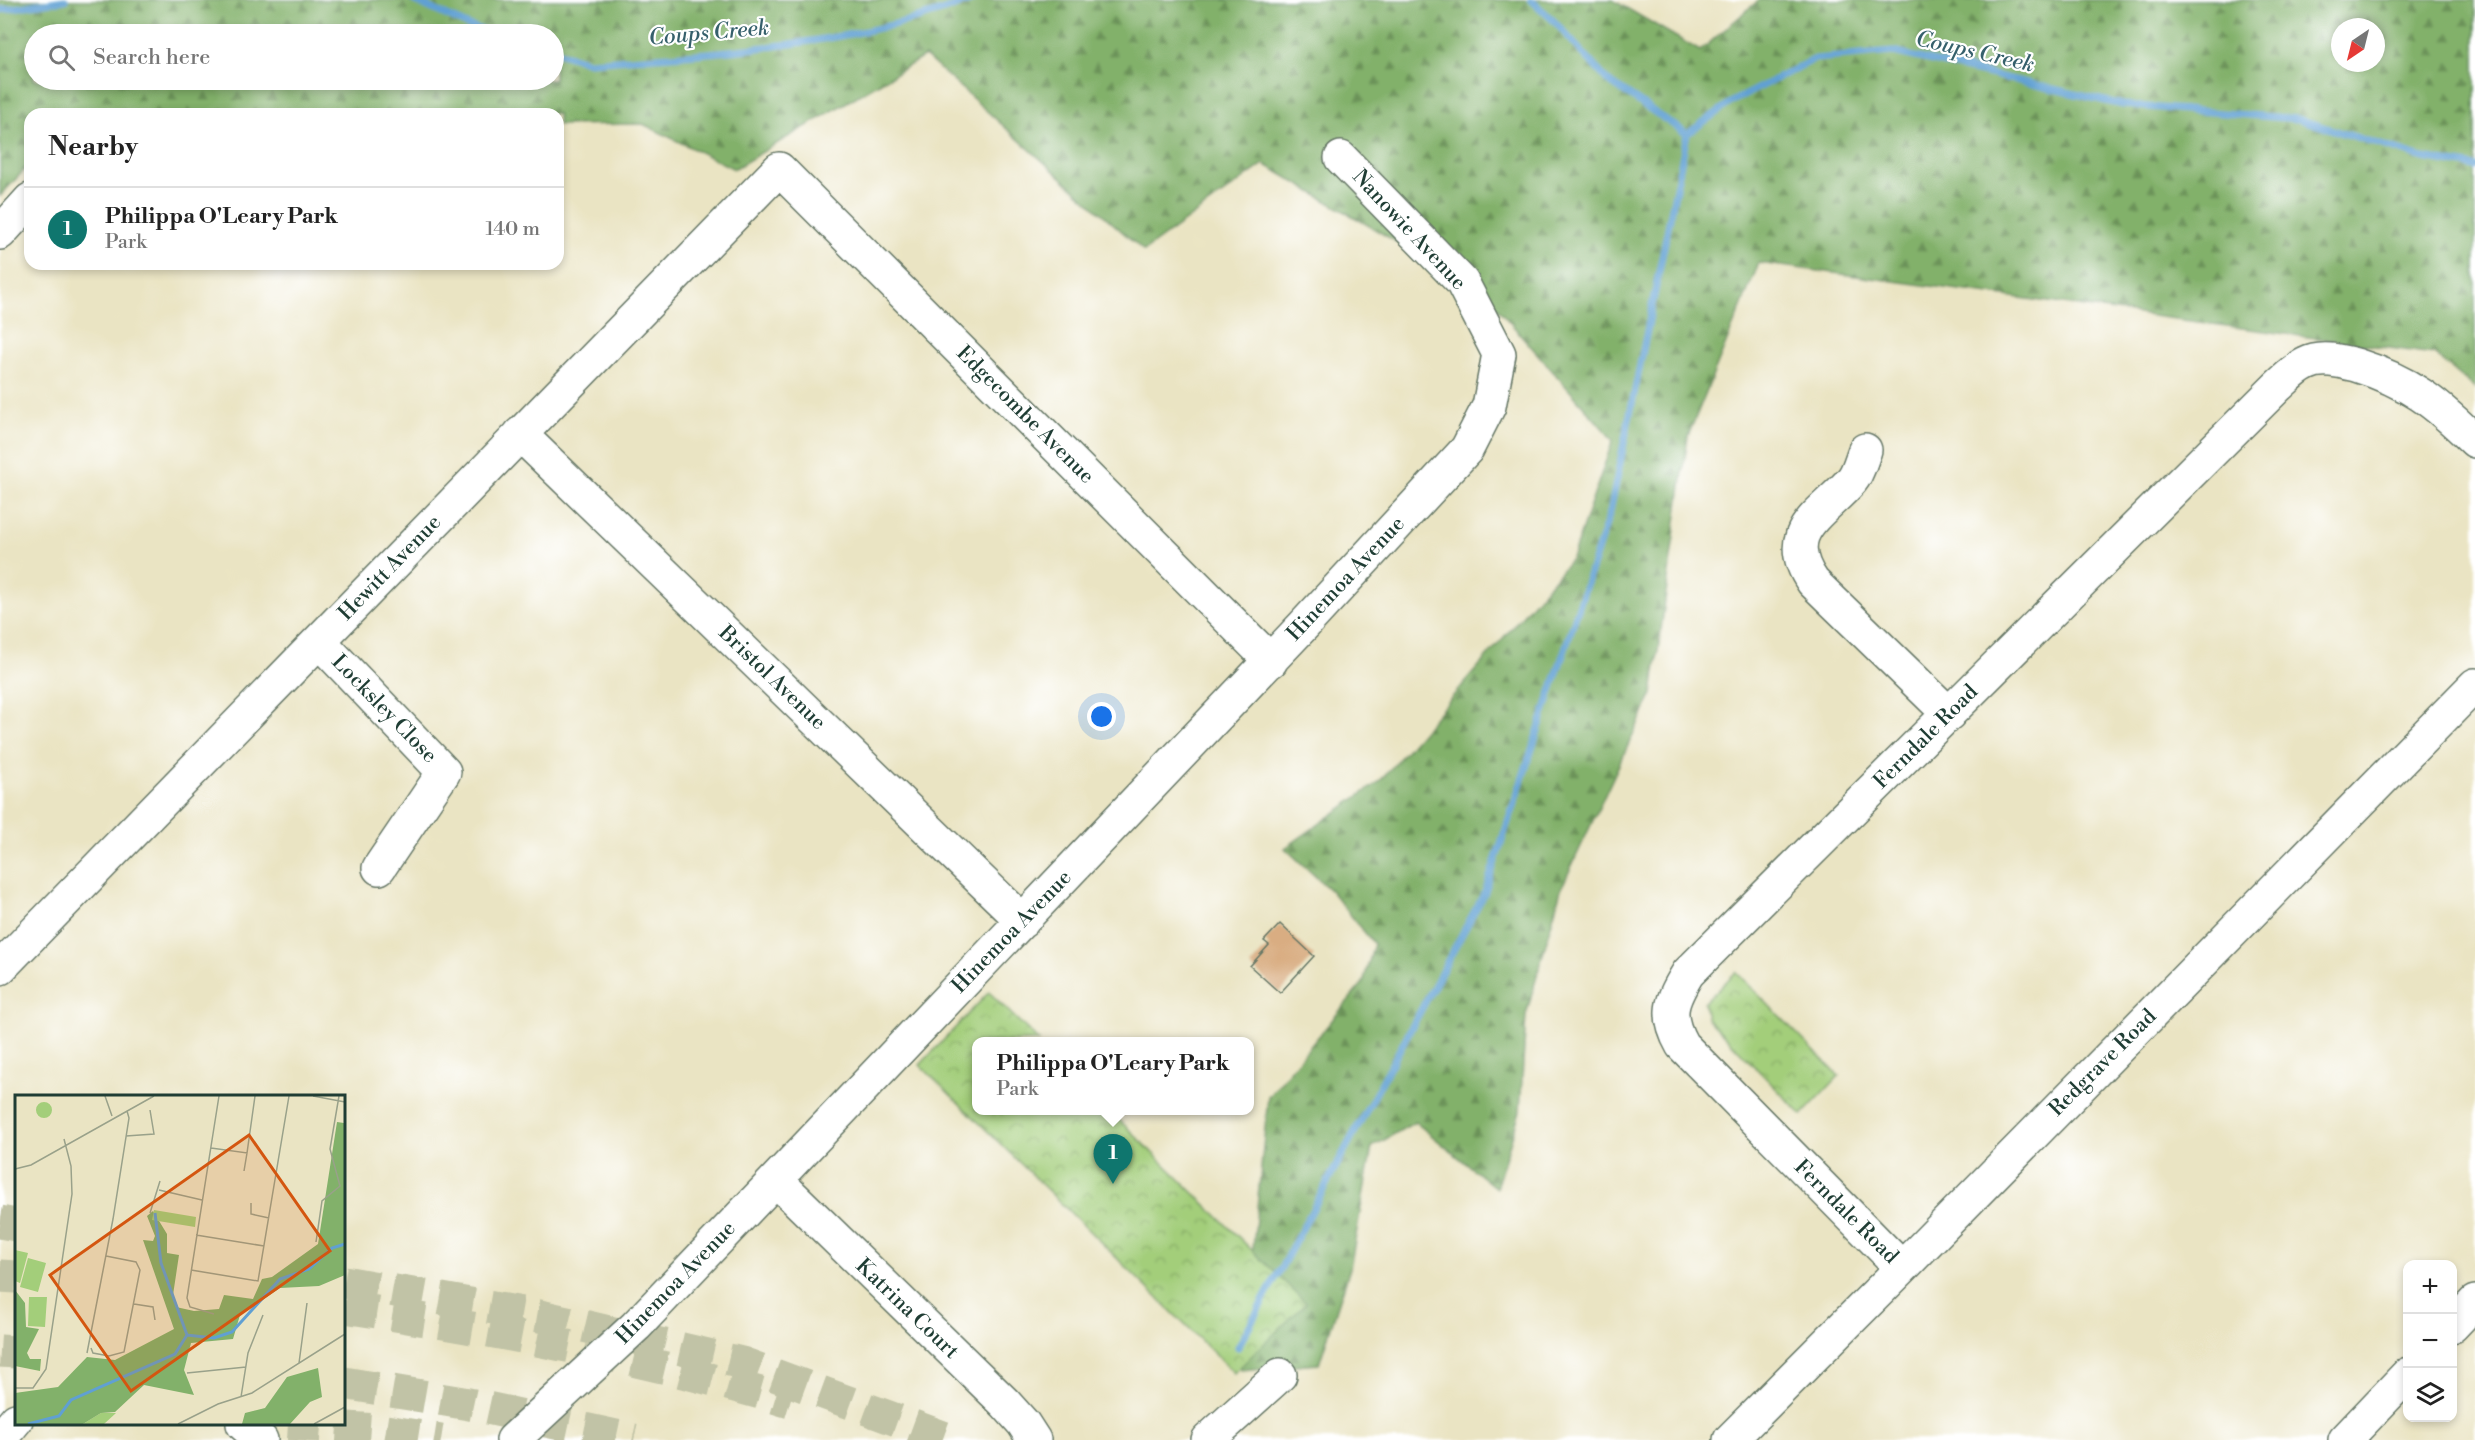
<!DOCTYPE html>
<html lang="en">
<head>
<meta charset="utf-8">
<style>
	body { margin:0; font-family:"Libre Bodoni",serif; background:#f2f2f2; color:#222 }
	.controls { position:absolute; right:18px; bottom:18px; display:grid; overflow:hidden; border-radius:12px; box-shadow:0 3px 9px #0003 }
	.controls button { width:54px; height:54px; display:grid; place-items:center; padding:0; border:0; border-bottom:2px solid #e0e0e0; background:#fff; color:#222; font:30px sans-serif }
	.compass { position:absolute; left:2331px; top:18px; width:54px; height:54px; border-radius:50%; background:#fff; box-shadow:0 3px 9px #0003; rotate:215deg }
	.you { position:absolute; left:1102px; top:717px; width:21px; height:21px; margin:-15px; border:4px solid #fff; border-radius:50%; background:#1a73e8; box-shadow:0 0 0 9px #1a73e833 }
	.badge { display:grid; place-items:center; width:39px; height:39px; border-radius:50%; background:#0f766e; color:#fff; font-size:20px; font-weight:700 }
	.pin { position:absolute; translate:-50% -50px; filter:drop-shadow(0 2px 3px #0008) }
	.pin::after { content:''; position:absolute; top:32px; width:21px; height:18px; background:inherit; clip-path:polygon(0 0,100% 0,50% 100%) }
	.popup { position:absolute; left:972px; top:1037px; width:282px; height:78px; box-sizing:border-box; display:grid; place-content:center; border-radius:12px; background:#fff; filter:drop-shadow(0 2px 4px #0005); font-size:20px; white-space:nowrap; color:#767676 }
	.popup b { font-size:22px; color:#222 }
	.popup::after { content:''; position:absolute; left:50%; top:100%; margin-left:-12px; border:12px solid transparent; border-top-color:#fff }
	.list { margin:0; padding:0; list-style:none }
	h2 { display:flex; justify-content:space-between; align-items:center; height:78px; margin:0; padding:0 24px; font-size:26px }
	h2 small { font-size:20px; font-weight:400; color:#767676 }
	.list li { display:grid; grid-template-columns:39px 1fr auto; gap:18px; align-items:center; box-sizing:border-box; height:84px; padding:0 24px; border-top:2px solid #e0e0e0 }
	.list b { display:block; font-size:22px; white-space:nowrap }
	.list p { margin:0; font-size:20px; white-space:nowrap; color:#767676 }
	.list em { font-size:20px; font-style:normal; color:#767676 }
	.icon { flex:none; width:33px; height:33px; fill:none; stroke:currentColor; stroke-width:2; stroke-linecap:round; stroke-linejoin:round }
	.map { position:relative; flex:none; width:2475px; height:1440px; overflow:hidden }
	.search { position:absolute; background:#fff; box-shadow:0 3px 9px #0003; left:24px; top:24px; width:540px; height:66px; display:flex; align-items:center; gap:15px; box-sizing:border-box; padding:0 21px; border-radius:33px; color:#767676; font-size:22px }
	.panel { position:absolute; background:#fff; box-shadow:0 3px 9px #0003; left:24px; top:108px; width:540px; height:162px; border-radius:18px }
	.map>svg:first-child { display:block }
	.forest { fill:url(#forest-firs); stroke:#50774f; stroke-width:1.5; fill-rule:evenodd }
	.park { fill:url(#park-crowns); stroke:#618657; stroke-width:1.5 }
	.lines { fill:none; stroke-linecap:round; stroke-linejoin:round }
	.stream { stroke:#60a0d3; stroke-width:7 }
	.building { fill:#d9ad82 }
	.highway-tunnel { stroke:#c1c3a6; stroke-width:33; stroke-dasharray:33 16; stroke-linecap:butt }
	.minor-casing { stroke:#676; stroke-width:36 }
	.minor { stroke:#fff; stroke-width:33 }
	.labels { text-anchor:middle; dominant-baseline:central; stroke-width:4.5; stroke-linejoin:round; paint-order:stroke }
	.street-label { font-size:21px; fill:#1f3d34; stroke:#fff }
	.water-label { font-size:22px; font-style:italic; fill:#36606c; stroke:#fff }
	.inset-river { fill:none; stroke:#60a0d3; stroke-width:3 }
	.inset-road { fill:none; stroke:#99a18a; stroke-width:1.5 }
	.view { fill:#d45610; fill-opacity:0.15; stroke:#d45610; stroke-width:3 }
	.inset-edge { fill:none; stroke:#1f3d34; stroke-width:3 }
</style>
</head>
<body>
<div class="map">
<svg width="2475" height="1440" viewBox="0 0 2475 1440">
	<defs>
		<pattern id="forest-firs" width="22" height="20" patternUnits="userSpaceOnUse" patternTransform="scale(1.5)"><rect width="22" height="20" fill="#82b16a"/><path d="M5 1l3.5 6h-7zM16 11l3.5 6h-7z" fill="#6a9158"/></pattern>
		<pattern id="park-crowns" width="20" height="18" patternUnits="userSpaceOnUse" patternTransform="scale(1.5)"><rect width="20" height="18" fill="#a3ce7a"/><path d="M2 6a3 3 0 1 1 6 0M12 15a3 3 0 1 1 6 0" fill="none" stroke="#84a865"/></pattern>
	</defs>
	<rect width="100%" height="100%" fill="#fff"/>
	<filter id="ink" filterUnits="userSpaceOnUse"><feTurbulence type="fractalNoise" baseFrequency=".0167" numOctaves="2"/><feDisplacementMap in="SourceGraphic" scale="12" xChannelSelector="R" yChannelSelector="G"/><feConvolveMatrix kernelMatrix="1 2 1 2 8 2 1 2 1" color-interpolation-filters="sRGB"/></filter>
	<filter id="wash" filterUnits="userSpaceOnUse"><feTurbulence type="fractalNoise" baseFrequency=".008" numOctaves="4" result="noise"/><feDisplacementMap in="SourceGraphic" scale="24" xChannelSelector="R" yChannelSelector="G"/><feGaussianBlur stdDeviation="1.35" result="paint"/><feColorMatrix in="noise" values="0 0 0 0 0 0 0 0 0 0 0 0 0 0 0 0 0 1.4 0 .05"/><feComposite in="paint" operator="in"/></filter>
	<g filter="url(#wash)">
		<rect width="100%" height="100%" fill="#eae4c3"/>
		<path class="forest" d="M0,0H1613L1700,51L1759,0H2475V388L2434,354L1759,263L1688,436L1652,694L1561,889L1526,1015L1520,1111L1496,1188L1415,1122L1372,1147L1350,1268L1319,1364L1241,1370L1268,1097L1363,983L1374,944L1331,891L1285,848L1380,781L1572,558L1613,440L1485,294L1264,164L1144,251L925,56L734,169L643,124L558,125V114H30V164L0,196ZM2340,27H2376V63H2340ZM34,34H554V80H34Z"/>
		<path class="park" d="M1736,972L1839,1076L1802,1115L1707,1018L1704,1003Z
			M989,992L1039,1041L976,1042V1110L1110,1111L1306,1303L1234,1373L920,1065Z"/>
		<g class="lines">
			<path class="stream" d="M413,0L469,26L496,34
				M1531,0L1553,20L1608,81L1687,134L1733,101L1815,59L1893,52L2123,105L2298,119L2423,158L2475,167
				M0,10L65,0
				M554,51L589,62C717,52 851,47 972,0
				M1238,1347L1485,892L1610,512L1687,134"/>
		</g>
		<g id="blocks">
			<path class="building" d="M1280,924L1314,956L1280,993L1250,966L1269,945L1264,941Z"/>
		</g>
	</g>
	<g filter="url(#ink)">
		<use href="#blocks" fill-opacity="0" stroke="#676" stroke-width="1.5"/>
		<g class="lines">
			<path class="highway-tunnel" d="M0,1222L16,1225
				M0,1276L16,1277
				M344,1282L545,1317L742,1363L951,1440
				M344,1307C494,1330 644,1357 790,1402
				M0,1351L16,1352
				M344,1383L469,1404L634,1440
				M288,1424L379,1430L441,1440"/>
			<g class="minor-casing">
				<path id="minor" d="M0,233L30,200
					M520,434L1023,921
					M1865,450C1861,460 1858,473 1852,480C1822,515 1778,531 1813,582L1949,714
					M319,641L444,772L379,868
					M0,968L779,169L1271,661
					M776,1180L1005,1403L1023,1423L1034,1440
					M1902,1268L1682,1045C1665,1015 1671,1001 1688,973L2277,387C2286,379 2295,369 2306,364C2321,356 2340,361 2356,365C2410,382 2435,402 2475,441
					M2452,1326L2475,1302
					M243,1424L261,1440
					M0,1439L16,1420
					M513,1440L636,1326L1303,626L1467,449L1489,406L1499,354L1462,282L1341,158
					M1208,1440L1280,1375
					M1730,1440L1902,1268L2475,685
					M2345,1440L2408,1374"/>
			</g>
			<use href="#minor" class="minor"/>
		</g>
	</g>
	<g class="labels">
		<g class="street-label">
			<text transform="translate(1409 230) rotate(47)">Nanowie Avenue</text>
			<text transform="translate(1025 415) rotate(45)">Edgecombe Avenue</text>
			<text transform="translate(390 568) rotate(-46)">Hewitt Avenue</text>
			<text transform="translate(1346 579) rotate(-47)">Hinemoa Avenue</text>
			<text transform="translate(772 678) rotate(44)">Bristol Avenue</text>
			<text transform="translate(384 709) rotate(46)">Locksley Close</text>
			<text transform="translate(1926 737) rotate(-45)">Ferndale Road</text>
			<text transform="translate(1012 932) rotate(-46)">Hinemoa Avenue</text>
			<text transform="translate(2103 1063) rotate(-45)">Redgrave Road</text>
			<text transform="translate(1846 1212) rotate(45)">Ferndale Road</text>
			<text transform="translate(676 1283) rotate(-46)">Hinemoa Avenue</text>
			<text transform="translate(907 1309) rotate(44)">Katrina Court</text>
		</g>
		<g class="water-label">
			<text transform="translate(709 33) rotate(-5)">Coups Creek</text>
			<text transform="translate(1975 52) rotate(13)">Coups Creek</text>
		</g>
	</g>
	<g transform="translate(15 1095)">
		<rect width="330" height="330" fill="#eae4c3"/>
		<path d="M86,318H101L89,329H68Z" fill="#a3ce7a"/>
		<path d="M330,21V180L304,191L265,193L225,220L218,244L176,248L169,275L179,300L129,290L100,317L86,318L68,329H0V298L43,292L72,262L100,265L159,234L128,145L138,146L140,141L132,121L138,116L152,139V158L164,160L158,200L161,212L179,216L204,214L209,200L238,204L247,184L257,182L303,149L322,27L329,28ZM0,195L10,208L11,232L24,234L12,258L15,264H26L25,276L0,271ZM303,273L307,302L295,307L275,329H227L230,318L250,313L272,282Z" fill="#82b16a"/>
		<path d="M139,115L181,122L180,132L137,125Z" fill="#a3ce7a"/>
		<path d="M21 15a8 8 0 1 1 16 0a8 8 0 1 1-16 0ZM0,155L13,158L5,188L0,186ZM13,163L31,168L23,197L5,192ZM14,202H32L30,232L13,231Z" fill="#a3ce7a"/>
		<path class="inset-river" d="M140,118L146,168L172,240M13,329L44,321L56,305L160,259L172,240L199,243L217,237L265,184L294,174L317,153L330,149"/>
		<path class="inset-road" d="M90,1L97,21M298,1L330,7M111,41L139,39L135,15M196,53L232,58L240,1M0,74L16,70L139,1M229,76L232,58M144,95L187,105M236,108V119L254,123M135,118L145,86M181,140L249,151M301,147L307,106L325,91L315,54L324,1M176,175L243,186L274,1M119,209L138,212L140,225M199,219L175,212L172,203L204,1M76,253L78,258L94,261L109,257L125,175L121,167L91,161M72,258L98,124L114,23L112,16M284,268L292,208M172,278L231,272M0,293H18L31,274L57,99L56,71L49,44M226,302L233,258L248,220M163,329L203,309L237,298L330,239M299,329L330,312"/>
		<path class="view" d="M234,40L315,156L116,296L35,180Z"/>
		<rect width="330" height="330" class="inset-edge"/>
	</g>
</svg>
<div class="controls">
<button>+</button>
<button>−</button>
<button><svg class="icon" aria-label="layers" viewBox="0 0 24 24"><path d="M12 4l9 5-9 5-9-5zM3 14l9 5 9-5"/></svg></button>
</div>
<svg class="compass" viewBox="-18 -18 36 36"><path d="M0-13l5 13h-10z" fill="#e53935"/><path d="M0 13l5-13h-10z" fill="#767676"/></svg>
<div class="you"></div>
<div class="pin badge" style="left:1113px;top:1184px">1</div>
<div class="popup"><b>Philippa O'Leary Park</b>Park</div>
<div class="search"><svg class="icon" aria-label="search" viewBox="0 0 24 24"><circle cx="10" cy="10" r="6"/><path d="M15 15l6 6"/></svg>Search here</div>
<section class="panel">
<h2>Nearby<small></small></h2>
<ul class="list">
<li><span class="badge">1</span><div><b>Philippa O'Leary Park</b><p>Park</p></div><em>140 m</em></li>
</ul>
</section>
</div>
</body>
</html>
